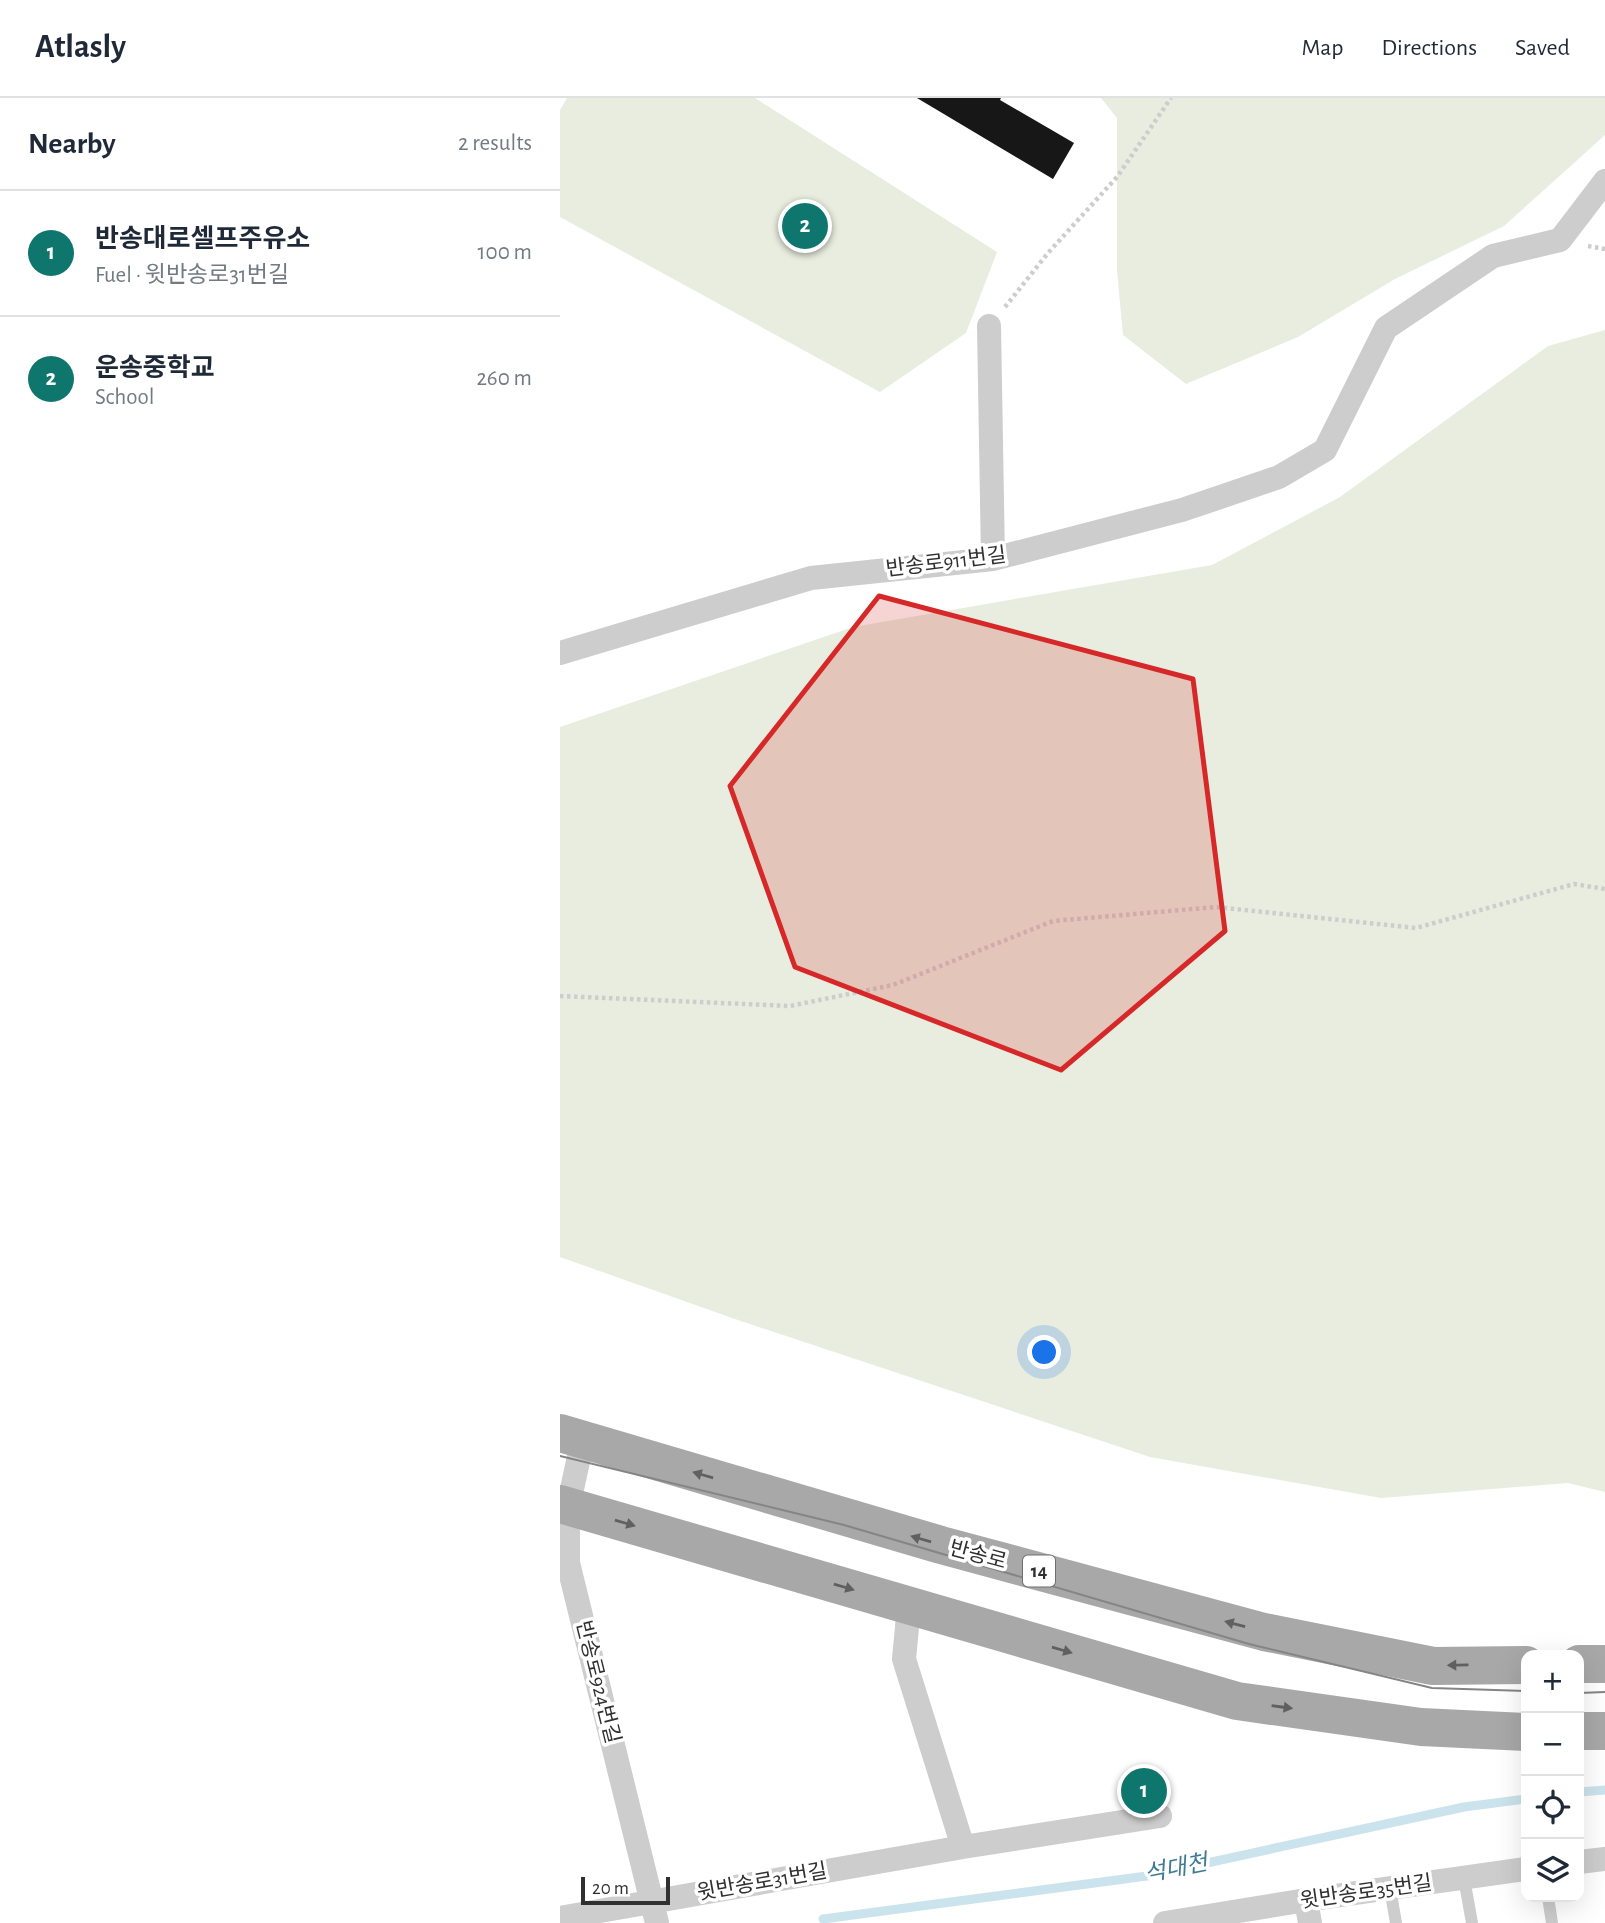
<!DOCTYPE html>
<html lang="en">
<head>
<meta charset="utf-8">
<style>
	body { margin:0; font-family:"Alegreya Sans","Noto Sans KR",sans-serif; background:#f6f6f7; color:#1f2937 }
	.controls { position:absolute; right:21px; bottom:21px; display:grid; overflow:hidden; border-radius:14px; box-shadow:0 7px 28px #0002 }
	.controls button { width:63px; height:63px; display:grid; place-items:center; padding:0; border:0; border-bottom:2px solid #e0e1e3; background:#fff; color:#1f2937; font:35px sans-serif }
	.scale { position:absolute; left:21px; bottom:18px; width:89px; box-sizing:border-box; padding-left:7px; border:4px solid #303030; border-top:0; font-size:19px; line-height:24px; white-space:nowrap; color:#303030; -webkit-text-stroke:5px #fff; paint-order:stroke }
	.you { position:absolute; left:485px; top:1255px; width:24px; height:24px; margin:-18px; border:5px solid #fff; border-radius:50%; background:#1a73e8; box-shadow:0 0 0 10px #1a73e833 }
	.badge { display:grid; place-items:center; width:46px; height:46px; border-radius:50%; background:#0f766e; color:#fff; font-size:23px; font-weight:700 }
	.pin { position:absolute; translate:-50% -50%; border:4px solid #fff; box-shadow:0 2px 7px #0006 }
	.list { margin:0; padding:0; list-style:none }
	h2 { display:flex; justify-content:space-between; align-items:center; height:91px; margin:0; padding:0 28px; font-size:30px }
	h2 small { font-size:23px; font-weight:400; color:#747a83 }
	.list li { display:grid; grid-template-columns:46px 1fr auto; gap:21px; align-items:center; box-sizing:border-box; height:126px; padding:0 28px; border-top:2px solid #e0e1e3 }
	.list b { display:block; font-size:26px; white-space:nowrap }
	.list p { margin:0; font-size:23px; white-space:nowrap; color:#747a83 }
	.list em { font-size:23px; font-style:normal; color:#747a83 }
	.icon { flex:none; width:38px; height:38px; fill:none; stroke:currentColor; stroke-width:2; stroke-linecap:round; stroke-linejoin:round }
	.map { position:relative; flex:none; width:1045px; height:1825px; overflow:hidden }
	header { display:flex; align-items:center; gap:42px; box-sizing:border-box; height:98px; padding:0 35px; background:#fff; border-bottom:2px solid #e0e1e3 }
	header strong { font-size:33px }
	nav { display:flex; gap:38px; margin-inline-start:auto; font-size:24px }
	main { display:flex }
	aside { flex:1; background:#fff }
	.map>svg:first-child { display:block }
	.green { fill:#e8eddf }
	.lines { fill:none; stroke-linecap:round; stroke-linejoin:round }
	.stream { stroke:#cbe3ed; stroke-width:9 }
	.building { fill:#171717 }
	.path { stroke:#cdcdcd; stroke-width:4.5; stroke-dasharray:3.5 3.5; stroke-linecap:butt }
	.service { stroke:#cdcdcd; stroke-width:12 }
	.minor { stroke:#cdcdcd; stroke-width:24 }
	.primary { stroke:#a8a8a8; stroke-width:38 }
	.tram { stroke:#858585; stroke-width:2 }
	.oneway { fill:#606060 }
	.marked { fill:#d62828; fill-opacity:0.2; stroke:#d62828; stroke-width:5; stroke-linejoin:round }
	.labels { text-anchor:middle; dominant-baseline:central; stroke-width:7; stroke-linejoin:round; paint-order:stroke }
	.shield { fill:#fff; stroke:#6e6e6e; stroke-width:2 }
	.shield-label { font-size:19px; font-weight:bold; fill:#303030 }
	.street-label { font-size:21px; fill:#303030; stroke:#fff }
	.water-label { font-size:23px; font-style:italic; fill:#3e7a93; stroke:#fff }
</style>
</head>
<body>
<header>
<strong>Atlasly</strong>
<nav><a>Map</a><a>Directions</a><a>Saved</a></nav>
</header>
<main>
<aside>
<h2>Nearby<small>2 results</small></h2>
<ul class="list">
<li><span class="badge">1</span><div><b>반송대로셀프주유소</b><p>Fuel · 윗반송로31번길</p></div><em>100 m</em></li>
<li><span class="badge">2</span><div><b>운송중학교</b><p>School</p></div><em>260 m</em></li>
</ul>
</aside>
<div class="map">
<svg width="1045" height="1825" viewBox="0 0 1045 1825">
	<rect width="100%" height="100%" fill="#fff"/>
	<path class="green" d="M7,0H195L437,154L406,235L320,294L0,119V12Z
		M541,0H1045V37L944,128L835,181L738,239L626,286L563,237L557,173V20Z
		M1045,232V1394L1008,1385L821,1400L590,1359L175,1221L0,1159V629L293,529L652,467L780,399L988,248Z"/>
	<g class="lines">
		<path class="stream" d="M1019,1694L1045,1692
			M263,1821L587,1778L904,1709L966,1701"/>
	</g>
	<path class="building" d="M357,0H441L440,2L514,45L493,81Z"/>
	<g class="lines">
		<path class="path" d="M1028,148L1045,151
			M445,209L488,155L557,79L611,0
			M0,898L230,908L333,887L493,823L656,809L856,830L1014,786L1045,791"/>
		<path class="service" d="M904,1780L912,1825
			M830,1790L836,1825
			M988,1799L992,1825"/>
		<path class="minor" d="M429,228L433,461
			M0,555L251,480L433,461L622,412L719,379L765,352L826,230L933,158L1000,142L1045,83
			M23,1341L8,1409V1465L97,1825
			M403,1749L600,1718
			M1019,1764L1045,1761
			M746,1802L750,1825
			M0,1820L403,1749L344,1561L349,1508
			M605,1825L746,1802L966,1771"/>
		<path class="primary" d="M0,1335L381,1447L704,1534L873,1568L966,1567
			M0,1406L677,1603L861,1629L966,1634
			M1019,1566H1045
			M1019,1633H1045"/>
		<path class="tram" d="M0,1358L284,1427L689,1546L872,1590L966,1593
			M1019,1595L1045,1594"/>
	</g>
	<defs><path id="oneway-solid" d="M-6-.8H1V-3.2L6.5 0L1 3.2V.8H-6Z" transform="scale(1.75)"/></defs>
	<g class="oneway">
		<use href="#oneway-solid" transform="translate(143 1377) rotate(-164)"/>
		<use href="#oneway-solid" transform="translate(65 1425) rotate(16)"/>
		<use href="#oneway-solid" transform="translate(361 1441) rotate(-164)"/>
		<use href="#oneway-solid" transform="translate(284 1489) rotate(16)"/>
		<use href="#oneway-solid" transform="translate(675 1526) rotate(-165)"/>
		<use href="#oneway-solid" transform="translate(502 1552) rotate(16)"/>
		<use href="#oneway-solid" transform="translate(898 1567) rotate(179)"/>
		<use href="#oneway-solid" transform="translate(722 1609) rotate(8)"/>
	</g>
	<path class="marked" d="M319,498L633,581L665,833L501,972L235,869L170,688Z"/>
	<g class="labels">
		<rect class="shield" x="463" y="1457.5" width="32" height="31" rx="5"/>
		<g class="shield-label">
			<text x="479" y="1473">14</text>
		</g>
		<g class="street-label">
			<text transform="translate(386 464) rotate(-7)">반송로911번길</text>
			<text transform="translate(418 1457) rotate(15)">반송로</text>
			<text transform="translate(38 1584) rotate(76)">반송로924번길</text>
			<text transform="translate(202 1784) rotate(-10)">윗반송로31번길</text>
			<text transform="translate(806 1794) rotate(-8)">윗반송로35번길</text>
		</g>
		<g class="water-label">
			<text transform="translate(616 1771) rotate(-11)">석대천</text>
		</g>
	</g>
</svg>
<div class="controls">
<button>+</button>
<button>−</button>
<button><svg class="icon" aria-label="locate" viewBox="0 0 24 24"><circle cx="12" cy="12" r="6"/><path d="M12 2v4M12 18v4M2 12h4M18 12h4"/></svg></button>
<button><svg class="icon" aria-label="layers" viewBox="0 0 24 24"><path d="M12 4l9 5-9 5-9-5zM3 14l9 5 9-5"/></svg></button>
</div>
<div class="scale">20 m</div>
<div class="you"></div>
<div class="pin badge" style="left:584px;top:1693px">1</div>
<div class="pin badge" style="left:245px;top:128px">2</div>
</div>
</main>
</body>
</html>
